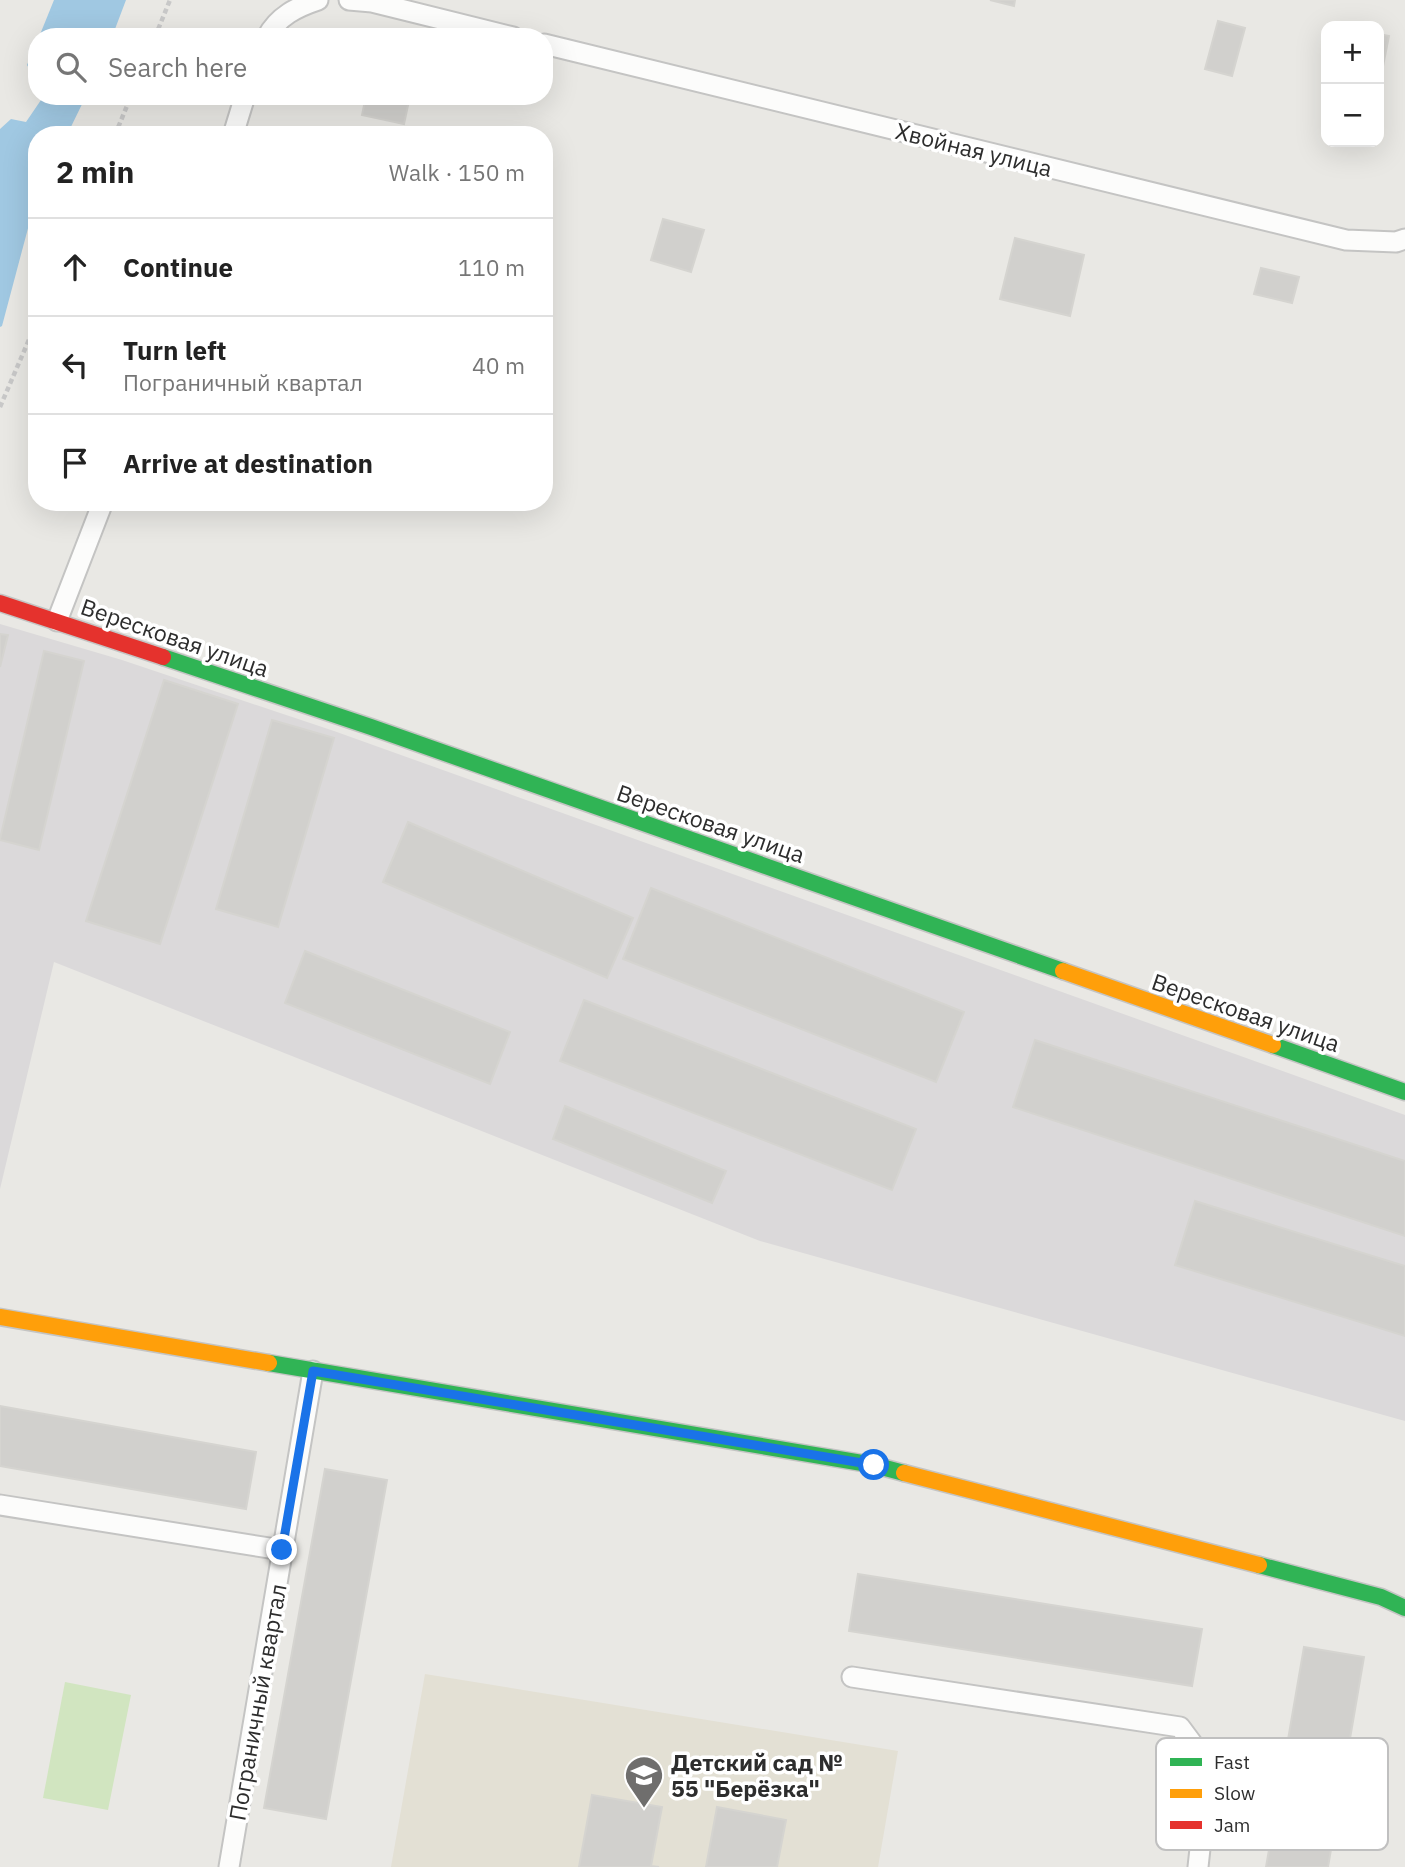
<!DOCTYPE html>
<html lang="en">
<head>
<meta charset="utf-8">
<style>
	body { margin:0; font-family:"IBM Plex Sans",sans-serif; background:#f2f2f2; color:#222 }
	.controls { position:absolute; right:21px; top:21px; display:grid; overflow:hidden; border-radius:14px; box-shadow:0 7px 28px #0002 }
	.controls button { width:63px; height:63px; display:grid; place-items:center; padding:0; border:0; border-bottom:2px solid #e0e0e0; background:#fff; color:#222; font:35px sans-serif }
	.stop { position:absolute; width:21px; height:21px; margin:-16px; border:5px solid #1a73e8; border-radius:50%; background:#fff }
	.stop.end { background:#1a73e8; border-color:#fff; box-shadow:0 2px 7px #0008 }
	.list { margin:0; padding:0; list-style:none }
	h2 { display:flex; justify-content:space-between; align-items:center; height:91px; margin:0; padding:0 28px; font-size:30px }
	h2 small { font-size:23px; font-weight:400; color:#767676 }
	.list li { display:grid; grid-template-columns:46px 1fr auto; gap:21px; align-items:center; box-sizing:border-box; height:98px; padding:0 28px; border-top:2px solid #e0e0e0 }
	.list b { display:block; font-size:26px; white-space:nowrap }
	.list p { margin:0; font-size:23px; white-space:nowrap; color:#767676 }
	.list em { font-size:23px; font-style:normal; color:#767676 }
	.icon { flex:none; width:38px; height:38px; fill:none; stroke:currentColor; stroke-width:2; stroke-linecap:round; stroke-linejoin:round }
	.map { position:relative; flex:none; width:1405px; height:1867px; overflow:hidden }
	.search { position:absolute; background:#fff; box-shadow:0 7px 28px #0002; left:28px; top:28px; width:525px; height:77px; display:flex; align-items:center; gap:18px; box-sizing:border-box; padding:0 24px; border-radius:28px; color:#767676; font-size:26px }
	.panel { position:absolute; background:#fff; box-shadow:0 7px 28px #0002; left:28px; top:126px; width:525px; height:385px; border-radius:28px }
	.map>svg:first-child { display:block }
	.industrial { fill:#dbd9da }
	.education { fill:#e3e0d4 }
	.pitch { fill:#d1e5c0 }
	.water { fill:#a0c8e2 }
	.building { fill:#d1d0cd; stroke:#d5d4d0; stroke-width:2 }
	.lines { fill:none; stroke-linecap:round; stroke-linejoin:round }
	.lane-casing { stroke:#c4c4c3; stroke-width:23 }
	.fast-casing { stroke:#c4c4c3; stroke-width:19 }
	.slow-casing { stroke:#c4c4c3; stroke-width:19 }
	.jam-casing { stroke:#c4c4c3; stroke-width:19 }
	.path { stroke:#c8c8c8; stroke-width:4.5; stroke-dasharray:5 3.5; stroke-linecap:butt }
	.lane { stroke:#fcfcfb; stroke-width:19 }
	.fast { stroke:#30b455; stroke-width:16 }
	.slow { stroke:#ff9f0a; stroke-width:16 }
	.jam { stroke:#e5322d; stroke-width:16 }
	.route { stroke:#1a73e8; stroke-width:9 }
	.labels { text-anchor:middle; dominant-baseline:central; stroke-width:7; stroke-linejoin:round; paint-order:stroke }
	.street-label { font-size:23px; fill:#2d2d2d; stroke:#fff }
	.poi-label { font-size:23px; font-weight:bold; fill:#2d2d2d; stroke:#fff; text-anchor:start }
	.key { fill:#fff; stroke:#c0c0c0; stroke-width:2 }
	.key-label { font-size:19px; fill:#2d2d2d }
</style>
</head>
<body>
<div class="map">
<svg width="1405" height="1867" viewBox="0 0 1405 1867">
	<rect width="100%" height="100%" fill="#e9e8e4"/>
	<path class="industrial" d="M0,624L122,660L334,731L1405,1115V1421L760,1241L54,962L0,1189Z"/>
	<path class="education" d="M425,1674L898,1751L878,1867H391Z"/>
	<path class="pitch" d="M65,1682L131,1695L108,1810L43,1798Z"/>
	<path class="water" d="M54,0H126L112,37H39Z
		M37,42V81L27,65Z
		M40,96H86L67,135H37V213L31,217L2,326L0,327V129L11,119L26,122L41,100Z"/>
	<path class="building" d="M990,0H1015L1014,6Z
		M1218,21L1245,28L1232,76L1205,69Z
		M1379,34L1389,36L1379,86Z
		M366,96H410L404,124L362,115Z
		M663,219L704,230L691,272L651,260Z
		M1015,238L1084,255L1070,316L1000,299Z
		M1261,268L1299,277L1292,303L1254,294Z
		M0,634L8,635L0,667Z
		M44,651L84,661L39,850L0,840V839Z
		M164,680L238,704L160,944L86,921Z
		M272,720L334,738L278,927L216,909Z
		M408,822L633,918L607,978L383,882Z
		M651,888L964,1012L936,1082L623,959Z
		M305,951L510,1032L490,1084L285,1003Z
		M584,1000L916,1129L892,1190L560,1061Z
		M1035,1040L1405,1161V1236L1013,1107Z
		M565,1106L726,1171L712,1203L553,1139Z
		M1195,1201L1405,1266V1336L1175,1265Z
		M0,1406L256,1452L246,1509L0,1466Z
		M325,1469L387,1480L326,1819L264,1808Z
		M858,1574L1202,1629L1192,1686L849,1631Z
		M1304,1647L1364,1657L1328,1867H1266Z
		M592,1795L662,1807L651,1866L659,1867H579Z
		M717,1807L786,1820L777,1867H706Z"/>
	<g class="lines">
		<g class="lane-casing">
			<path id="lane" d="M349,0L372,2L513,37
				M267,37C278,16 297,7 318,0
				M544,44L1346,240L1396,242L1405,239
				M233,135L245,96
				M57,621L103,502
				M0,1505L282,1550
				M852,1677L1180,1727L1209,1766L1198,1867
				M229,1867L313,1371"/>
		</g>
		<g class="fast-casing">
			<path id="fast" d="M163,657L371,727L1063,971
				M1273,1045L1405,1092
				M269,1363L874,1465L904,1473
				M1259,1565L1381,1597L1405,1608"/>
		</g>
		<g class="slow-casing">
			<path id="slow" d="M1063,971L1273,1045
				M0,1317L269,1363
				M904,1473L1259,1565"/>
		</g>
		<g class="jam-casing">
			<path id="jam" d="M0,603L163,657"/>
		</g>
		<path class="path" d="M155,37L170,0
			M115,135L131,96
			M0,407L37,321"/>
		<use href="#lane" class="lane"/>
		<use href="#fast" class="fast"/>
		<use href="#slow" class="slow"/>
		<use href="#jam" class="jam"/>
	</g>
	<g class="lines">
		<path class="route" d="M282,1550L313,1371L874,1465"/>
	</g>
	<defs>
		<g id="school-pin" transform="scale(2.0125)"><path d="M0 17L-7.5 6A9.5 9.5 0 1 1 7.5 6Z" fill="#6f6e6d" stroke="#fff"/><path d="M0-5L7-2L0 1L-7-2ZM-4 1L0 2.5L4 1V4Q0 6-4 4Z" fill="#fff"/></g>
	</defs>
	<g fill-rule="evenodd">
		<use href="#school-pin" x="644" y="1775"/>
	</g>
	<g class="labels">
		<g class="street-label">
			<text transform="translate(974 149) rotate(14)">Хвойная улица</text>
			<text transform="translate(175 637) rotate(19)">Вересковая улица</text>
			<text transform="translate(711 823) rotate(19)">Вересковая улица</text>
			<text transform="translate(1246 1012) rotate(19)">Вересковая улица</text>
			<text transform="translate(257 1702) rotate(-80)">Пограничный квартал</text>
		</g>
		<g class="poi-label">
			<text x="671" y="1762">Детский сад №<tspan x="671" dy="26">55 "Берёзка"</tspan></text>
		</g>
	</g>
	<rect x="1156" y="1738" width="232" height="112" rx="10" class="key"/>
	<rect x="1170" y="1758" width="32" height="8" fill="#30b455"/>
	<rect x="1170" y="1789" width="32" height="9" fill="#ff9f0a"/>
	<rect x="1170" y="1821" width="32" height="8" fill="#e5322d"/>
	<g class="key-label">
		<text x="1214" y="1769">Fast</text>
		<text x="1214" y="1800">Slow</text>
		<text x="1214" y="1832">Jam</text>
	</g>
</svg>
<div class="controls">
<button>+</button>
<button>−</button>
</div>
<div class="stop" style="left:874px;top:1465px"></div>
<div class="stop end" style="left:282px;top:1550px"></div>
<div class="search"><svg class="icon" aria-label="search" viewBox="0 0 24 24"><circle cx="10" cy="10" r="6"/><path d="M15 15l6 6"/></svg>Search here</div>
<section class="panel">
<h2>2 min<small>Walk · 150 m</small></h2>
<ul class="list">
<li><svg class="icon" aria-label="ahead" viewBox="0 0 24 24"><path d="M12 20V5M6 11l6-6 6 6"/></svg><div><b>Continue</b></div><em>110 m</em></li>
<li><svg class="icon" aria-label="left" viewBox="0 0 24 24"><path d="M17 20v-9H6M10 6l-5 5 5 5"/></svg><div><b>Turn left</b><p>Пограничный квартал</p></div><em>40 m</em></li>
<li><svg class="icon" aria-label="arrive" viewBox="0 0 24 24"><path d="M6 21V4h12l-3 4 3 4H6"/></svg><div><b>Arrive at destination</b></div></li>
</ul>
</section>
</div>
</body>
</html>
